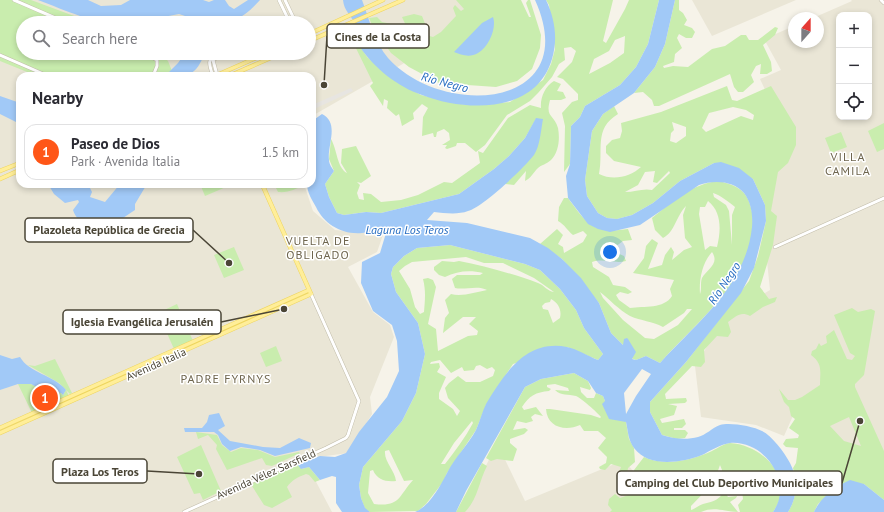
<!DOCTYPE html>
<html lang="en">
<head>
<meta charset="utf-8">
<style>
	body { margin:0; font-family:"PT Sans",sans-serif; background:#f2f2f3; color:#2b2b33 }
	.controls { position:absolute; right:12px; top:12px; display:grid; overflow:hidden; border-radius:8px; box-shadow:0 2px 6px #0003 }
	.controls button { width:36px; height:36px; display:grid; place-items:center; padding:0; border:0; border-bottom:1px solid #e1e1e2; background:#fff; color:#2b2b33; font:20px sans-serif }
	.compass { position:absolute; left:788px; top:12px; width:36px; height:36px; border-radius:50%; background:#fff; box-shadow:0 2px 6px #0003; rotate:21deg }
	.you { position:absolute; left:610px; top:252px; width:14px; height:14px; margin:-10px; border:3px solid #fff; border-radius:50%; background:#1a73e8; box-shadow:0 0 0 6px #1a73e833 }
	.badge { display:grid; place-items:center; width:26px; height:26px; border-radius:50%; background:#ff5617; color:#fff; font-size:13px; font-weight:700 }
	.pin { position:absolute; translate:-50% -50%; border:2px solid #fff; box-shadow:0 1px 4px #0006 }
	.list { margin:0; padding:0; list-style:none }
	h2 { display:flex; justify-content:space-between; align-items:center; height:52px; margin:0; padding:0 16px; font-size:17px }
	h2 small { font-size:13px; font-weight:400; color:#7c7c81 }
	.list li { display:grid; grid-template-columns:26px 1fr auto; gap:12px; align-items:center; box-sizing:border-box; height:56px; margin:0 8px 8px; padding:0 8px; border:1px solid #e1e1e2; border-radius:12px }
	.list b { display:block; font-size:15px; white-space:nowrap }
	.list p { margin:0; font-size:13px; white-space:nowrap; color:#7c7c81 }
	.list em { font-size:13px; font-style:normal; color:#7c7c81 }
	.icon { flex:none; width:22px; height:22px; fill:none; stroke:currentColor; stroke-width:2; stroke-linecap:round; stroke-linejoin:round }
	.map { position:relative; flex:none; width:884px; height:512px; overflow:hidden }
	.search { position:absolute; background:#fff; box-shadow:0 2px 6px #0003; left:16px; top:16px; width:300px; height:44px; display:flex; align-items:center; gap:10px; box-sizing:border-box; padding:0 14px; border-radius:22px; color:#7c7c81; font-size:15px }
	.panel { position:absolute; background:#fff; box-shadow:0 2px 6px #0003; left:16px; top:72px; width:300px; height:116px; border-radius:12px }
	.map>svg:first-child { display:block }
	.residential { fill:#eae6d6; fill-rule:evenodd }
	.green { fill:#c9edae; fill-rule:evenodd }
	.parking { fill:#e7e5e1 }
	.water { fill:#a1c9f7; fill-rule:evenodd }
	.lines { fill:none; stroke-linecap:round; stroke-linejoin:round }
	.minor-casing { stroke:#c2bdaa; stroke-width:4 }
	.major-casing { stroke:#eed55e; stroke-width:4.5 }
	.minor { stroke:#fff; stroke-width:3 }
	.major { stroke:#fe9; stroke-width:3.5 }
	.labels { text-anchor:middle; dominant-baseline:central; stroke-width:3; stroke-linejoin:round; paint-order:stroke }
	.street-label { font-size:11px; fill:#4a4536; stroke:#fff }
	.water-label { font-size:12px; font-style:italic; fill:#256cc1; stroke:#fff }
	.neighbourhood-label { font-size:12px; letter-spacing:1px; fill:#6e654d; stroke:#fff }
	.leader { fill:none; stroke:#4a4536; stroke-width:1.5 }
	.callout-dot { fill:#4a4536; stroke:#fff; stroke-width:1.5 }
	.callout { fill:#fff; stroke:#4a4536; stroke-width:1.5 }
	.callout-label { font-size:12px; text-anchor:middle; font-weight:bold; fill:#4a4536 }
</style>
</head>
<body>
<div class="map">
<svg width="884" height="512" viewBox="0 0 884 512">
	<rect width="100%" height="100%" fill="#f6f3e9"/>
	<path class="residential" d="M0,0H469L448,38L312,116V76H20V184H304L313,211L335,230L383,235L377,252L348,267L373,312L390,325L394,337L370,397L372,414L348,453L304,459L332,512H0ZM23,23H309V53H23Z
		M692,0H796L712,36Z
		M851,0H884V495L796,409L784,436L756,425L701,417L695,366L725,317L770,290L765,242L783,128L760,79L781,70L764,39L794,26V42H818V18H813L852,1ZM839,15H869V117H839Z
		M497,443L525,501L624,460L655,498L630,512H459L468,503Z"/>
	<path class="green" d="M0,0H31L93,23H23V53H160L168,61L174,76H37L0,61Z
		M456,0H521L529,17H531L526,3L528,0H530L541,35L540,48L532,69L517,81L496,87L439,83L409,67L391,53L373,27L369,18L377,17L382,22L392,24L405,31L407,28L402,17L414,14L422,16L426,26V35L433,37L441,32L456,16L453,8L455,5L461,11L464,9Z
		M546,0H613L603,41L606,43L625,9L629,0H659L648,44L636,67L620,85L585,106L580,117L571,126L570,164L564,172L565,126L562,113L572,102L578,100V94L563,79L557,77L572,62L576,51L571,47L564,48L565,60L559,64L552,77L538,93L530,101L507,115L485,145L476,152L465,143H457L456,146L447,149L445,148L447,145H442L450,140L449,133L444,129L437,132L436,137H434L433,133L422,136L423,117L428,108L422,104L413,113L414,119L402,126L399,114L396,116L387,108L388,101L384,99L383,106L370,86L373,83L351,38L356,37L359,45L367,57L391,78L421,95L460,104L477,105L510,102L543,80L551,64L555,49L549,5ZM625,36L624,53L610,63L589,74L594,59L609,51L615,40Z
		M675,0H679V10L683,13L687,20L684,25L692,28L695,32L692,38H686L679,34L677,38L682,48L675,54L674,62L663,66L664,68L673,66L688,67L712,49L725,46L741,35H746L749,40H758L775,27L778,28L775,35L763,45L771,62L772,71L767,74H760L761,64L756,66L751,75L754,82L743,92H738L734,87L730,74L659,106H654L652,100L643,92L634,93L655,67L665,44Z
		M554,81L561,84L557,91L563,92L566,98L561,100H550C545,118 554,114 558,128C560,138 559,152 551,160C547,164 541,165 538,168C533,173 531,178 525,181L526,171L514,185L505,184C521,167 541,143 542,119H536L525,138L509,156L494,169L459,194L381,213L366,212L344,215L337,213L329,197L325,184L334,171L329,159L331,139C337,149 337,168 347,173L341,163L342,149L356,146L371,176L361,183L357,182L360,185L357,193L359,199L364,200L363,193L371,194L381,202L401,200L418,195L444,182L452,183L480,163L478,151L483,153L508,118L530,105L541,108C540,98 545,86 554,81Z
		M727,86L732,100L737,101L771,86L796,127V145L788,163L778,172L771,211L777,216L773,245L760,287L769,299L777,297L775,302L763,307L750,316C740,311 736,317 728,322L731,332L728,337L717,336L704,350L705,362L701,367L692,366L665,394L666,399L686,398L687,401L685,403L668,404L677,406L674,415L660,419L662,423L684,419L686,424L682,428H674V430H685L688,433L685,438L677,439L662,435L650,412V402L686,362L749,281L758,256L766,221L765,205L753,179L714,163L680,181L653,203L632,215L617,219L607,218L598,213L587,196L585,180L592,131L603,114L614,106L618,114C593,129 604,150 599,174C613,181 630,177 641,167L614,161L606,153V146L612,140L620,138L622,131L621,123L661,112ZM733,107L746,110L754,115L753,120L741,116L706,132L702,128L709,113ZM672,122L686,127V136L676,143L670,141L671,133L674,130ZM655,171L653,182L657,183L669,171L670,173L652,190C643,188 635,192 625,192L638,185L645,172Z
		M884,123V149L877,152L868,131Z
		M841,132L847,147L831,153L825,138Z
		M719,181C739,186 748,191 752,212C762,273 695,323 660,363L646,356L636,360L631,358L623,345L611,333L599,303L562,259L540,244L557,229L563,235L558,244L563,247L564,253L583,242L587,235L583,231L573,235C567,230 565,225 558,221L559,207L564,198H568C587,224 593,234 628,229L632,240L623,241L615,247V252L624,256L626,261C615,264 604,258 592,262L593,267L609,277L613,285L625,287L632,292L628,294L620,292L616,295L619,300L630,308C644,306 664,309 672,296L670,289L674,280L633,273L644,258L646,246L652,239L658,243L648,269L662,265L665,255L671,247L674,252L672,260L684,250L692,247L685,238L683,215L686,206C676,216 675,232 663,238L655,230L652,218C672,202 693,183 719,181ZM713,193C720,195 729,202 735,207L732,215V245L729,211L726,205L714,197ZM708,201C722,212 721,231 717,247L710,246L705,250L699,214L700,207H705ZM712,252C720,264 707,269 702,278C700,283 702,289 700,294C699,280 702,263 712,252ZM600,292C609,299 619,310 630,316C641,321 652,321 663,327L684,313L687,309H692L678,325L654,339L645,338L623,320L603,298Z
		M200,184H233L205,196Z
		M277,184H305V185C295,189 289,193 278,192L275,186Z
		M450,245L525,264L540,270L560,289L576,310L584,328L603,354L598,360L567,347L513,364L486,405L476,430L447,473L443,482L426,504L418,511L370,512L365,509L361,498L359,485L363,467L402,421L416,393L425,354L418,323L396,292L391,274L393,267L404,256L417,248ZM466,257L484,263H503L534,278L554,292C547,291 544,285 538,283C514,274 484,266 459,261L454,262L442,261L434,267V270L439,275L445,277C457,271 470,270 483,273L480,275H457L452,279L455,288C465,290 478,285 487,290C476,292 462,297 451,294L445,300L449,313L445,318L443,333L463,317H476L469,324L478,331L477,335L468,336L438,351L436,329L428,324L436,287L433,280L428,278L423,279C426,291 425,299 424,312L420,314L415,307L410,289L399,271L405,266L412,262ZM551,299C558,303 562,309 560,318L553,323L548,310L543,309L542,306L545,303L550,302ZM440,360L451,373L462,367L464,371L474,370L476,366L480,365L487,369L492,367L495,370L493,376L480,382H466L458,376L449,383L445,388L448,398L460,411L457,416L453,409L439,399V393L446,377L437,372L440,367L439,363L430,364L431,362ZM472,421L473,423C465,438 455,451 445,464H441L454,443ZM389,450L404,481L413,480C398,497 400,507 374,504L368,493L370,471L373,470C377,480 386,482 396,481C395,470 384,462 385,451Z
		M234,247L244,270L224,278L214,255Z
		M177,304L193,341L174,349L158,313Z
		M852,308L858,312L871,309L875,311L864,375L855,384V387L884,451V500L864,484H841L818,504L814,512H788C797,498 797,484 793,468L796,463L798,448L786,447L783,444L786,439L798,438L799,435L789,428L795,419L791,416L789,407L784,402L779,389L788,400H795L802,397L820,385C820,371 823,364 811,355L812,351L816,349L819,343L821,346L827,343L826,336L834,330L847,359L852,360L855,356L850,353L834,315ZM849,417L861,446L844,441L830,426Z
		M276,346L282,361L266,367L260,353Z
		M55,359L72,393L70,394L66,390L69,396L32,413L18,384H31L42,390L61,393L63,395L66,390L59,383L28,365L35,366Z
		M574,373L588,381L591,388L590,390L580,387L581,392L587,398H594L596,393L603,396L605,401L626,422L629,439L634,448L635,462L628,468L627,475L623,476L618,475L621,467L611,464L605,470L600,469L599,467L606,463L607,457L598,448L606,438L598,431H584L580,425C565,432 547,427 546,409H550L591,415L600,418L601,417C597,412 581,398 576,396C568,394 561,396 555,390L569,391L568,388L555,384L547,385V387L551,389L549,391C536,392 529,396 522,407L524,410L536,407L543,416L535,414L531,417L533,421L526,423L517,421L513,430L525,428L528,430L524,434L510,439V443L517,449L513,461L497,459L491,461L486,458L525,387L541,379Z
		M196,432L217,435L222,445L231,452L241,448L258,450L275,457L299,452L300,453L272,466L266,465L262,458L227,470L216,449L217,445L208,435L198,439Z
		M730,443C763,445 797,479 773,512H740L738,505L743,499L742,491L745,482L741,478V484L735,493L725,490L728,484L726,478L718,484L722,470L720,465L714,482L691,506V510C695,509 699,505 703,504C711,502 718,501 723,493L726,494L728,497L737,496L736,498L730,502L738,512C724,512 715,506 701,512H610L612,510L608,505L609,499L615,494L620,498L637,492L643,495L649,493L650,490L643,482L635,477L634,470L644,457C665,467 692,460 712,451C718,448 723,444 730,443Z
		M201,445L221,491L203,500L200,493L194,494L177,457Z
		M482,463L487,466C479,481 478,499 465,512H456Z
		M297,464L302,469L309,467L320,480L315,482L309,475L306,474C298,477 292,480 287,487L292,497L272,508L264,505L252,486L254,482Z"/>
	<path class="parking" d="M351,88L353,91L312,110V105Z"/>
	<path class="water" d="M38,0H88L101,6L121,5L130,0H203L209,2L214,0H225L229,6L234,9L248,0H260C236,27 225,23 192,23L185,16L179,14C165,16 151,21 137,23C102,28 70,12 38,0Z
		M343,0H362C369,19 375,43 388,58C444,120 584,108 535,0H546C555,19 558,39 552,59C536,114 466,112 422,95C398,87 374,68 360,47C355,40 359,31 355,24C351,15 344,11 343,0Z
		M659,0H675L665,44L655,67L634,93L603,114L592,131L585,180L587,196L598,213L607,218L617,219L632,215L653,203L680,181L714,163L721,162L739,168L753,179L765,205L766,221L754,268L741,293L686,362L650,402V412L662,435C673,439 687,440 698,437C706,435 712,428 720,425C729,422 753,426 762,431C772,436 784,452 790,463C798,478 798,497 788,512H773C794,483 765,440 730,443C721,444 710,451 702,455C681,463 649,468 634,448C628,440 628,431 626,422L609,419L602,404L605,401L603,396L596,393L588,381L574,373L541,379L525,387L466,491L456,512H415C430,506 440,486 447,473C455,457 468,445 476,430C480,421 482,412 486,404C504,374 526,339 567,347C577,349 588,356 598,360L603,354L584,328L576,310L560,289L540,270L525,264L450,245L417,248L404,256L393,267L391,274L396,292L418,323L425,354L416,393L402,421L363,467L359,485L361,498L365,508L370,512H342L336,503V477L332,476L320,480L309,467L301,469L297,464L320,456L335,457L346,453L359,432L387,397L399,371L397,341L392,325L373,311L361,283L362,262L380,253L386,233C374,230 373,232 362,233C342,235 324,224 316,207C312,200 307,192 307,184H312V127L315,119L322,114C340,123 327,145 329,160C329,164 332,168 334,171L325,184L329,197L337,213L344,215L366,212L381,213L459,194L494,169L509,156L525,138L536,118L543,119C541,130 540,146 534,155C524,168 483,207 468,211C458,215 444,213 434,212L427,220L467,223L530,238L548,248L562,259L581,278L599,303L611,333L623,345L624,339L627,338L628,339L636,352L632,359L636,360L646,356L660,363C697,322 746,286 752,227C753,215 751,202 744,193C733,180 713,180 699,185L640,225L610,232L598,229L588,224L568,198L566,176L570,164L571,126L580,117L585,106L620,85L636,67L648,44ZM642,369L651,374L636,396L626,414L624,393Z
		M493,17C497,27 489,47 478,53C470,58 461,55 454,52L482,23Z
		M185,53H205C195,77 189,76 165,76L178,63Z
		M0,96L20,103V124L0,114Z
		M48,184H88L92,192L90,197L105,202L120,184H147L135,204V210C119,220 107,233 87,225C81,223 75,217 73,210L79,202L78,200L65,203L54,194Z
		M0,355L12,359L20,357C29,373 54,375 66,390L63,395L61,393L42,390L31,384H18L0,390Z
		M219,413L225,426L218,430L230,441L263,447L280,448L299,438L311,443L310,448L275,456L260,450L241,447L230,451L222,444L218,435L214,432H185L184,428H202L207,422L209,415Z
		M850,480L864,484L884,500V512H814C820,498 836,486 850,480Z"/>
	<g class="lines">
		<g class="minor-casing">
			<path id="minor" d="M14,0L67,23
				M279,0L290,23
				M285,0L295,21L291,23
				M881,0L884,3
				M281,23L289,19
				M142,53L157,60V66L153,76
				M0,55L48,76
				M217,75L213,60L225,53
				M213,76C210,67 206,59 216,53
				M775,247L884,198
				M184,512L326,448L346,438L348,435L359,401L311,294"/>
		</g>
		<g class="major-casing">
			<path id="major" d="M309,34L383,0
				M309,41L403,0
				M215,76L267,53
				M229,76L282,53
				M0,171L20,163
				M0,179L20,170
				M0,428L309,290
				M0,433L311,294L262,184"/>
		</g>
		<use href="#minor" class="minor"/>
		<use href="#major" class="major"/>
	</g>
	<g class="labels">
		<g class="street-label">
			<text transform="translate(156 364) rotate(-24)">Avenida Italia</text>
			<text transform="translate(266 474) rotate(-24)">Avenida Vélez Sarsfield</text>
		</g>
		<g class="water-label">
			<text transform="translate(445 82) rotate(15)">Río Negro</text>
			<text x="407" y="229">Laguna Los Teros</text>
			<text transform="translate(724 283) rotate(-56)">Río Negro</text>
		</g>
		<g class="neighbourhood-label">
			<text x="848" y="156">VILLA<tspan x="848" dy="14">CAMILA</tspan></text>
			<text x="318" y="240">VUELTA DE<tspan x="318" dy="14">OBLIGADO</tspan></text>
			<text x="226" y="378">PADRE FYRNYS</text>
		</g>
	</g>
	<path class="leader" d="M324 85L327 36M229 263L193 230M284 309L221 322M199 474L147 471M860 421L842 483"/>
	<g class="callout-dot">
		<circle cx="324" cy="85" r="4"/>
		<circle cx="229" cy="263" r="4"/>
		<circle cx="284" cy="309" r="4"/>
		<circle cx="199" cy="474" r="4"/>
		<circle cx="860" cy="421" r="4"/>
	</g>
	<g class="callout">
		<rect x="327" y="24" width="102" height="24" rx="4"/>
		<rect x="25" y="218" width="168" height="24" rx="4"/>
		<rect x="63" y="310" width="158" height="24" rx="4"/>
		<rect x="53" y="459" width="94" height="24" rx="4"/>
		<rect x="617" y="471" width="225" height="24" rx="4"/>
	</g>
	<g class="callout-label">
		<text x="378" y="41">Cines de la Costa</text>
		<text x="109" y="234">Plazoleta República de Grecia</text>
		<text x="142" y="326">Iglesia Evangélica Jerusalén</text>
		<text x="100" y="476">Plaza Los Teros</text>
		<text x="729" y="487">Camping del Club Deportivo Municipales</text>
	</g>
</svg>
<div class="controls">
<button>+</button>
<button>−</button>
<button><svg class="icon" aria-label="locate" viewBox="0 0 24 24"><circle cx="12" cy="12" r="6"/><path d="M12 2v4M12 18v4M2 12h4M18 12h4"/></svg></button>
</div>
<svg class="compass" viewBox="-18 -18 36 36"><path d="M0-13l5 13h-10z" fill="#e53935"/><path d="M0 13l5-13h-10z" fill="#7c7c81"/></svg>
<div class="you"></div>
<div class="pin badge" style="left:45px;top:398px">1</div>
<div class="search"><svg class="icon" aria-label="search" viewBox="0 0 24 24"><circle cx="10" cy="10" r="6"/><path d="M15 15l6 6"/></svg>Search here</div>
<section class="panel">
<h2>Nearby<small></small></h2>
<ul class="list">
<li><span class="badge">1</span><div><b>Paseo de Dios</b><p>Park · Avenida Italia</p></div><em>1.5 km</em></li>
</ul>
</section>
</div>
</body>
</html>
